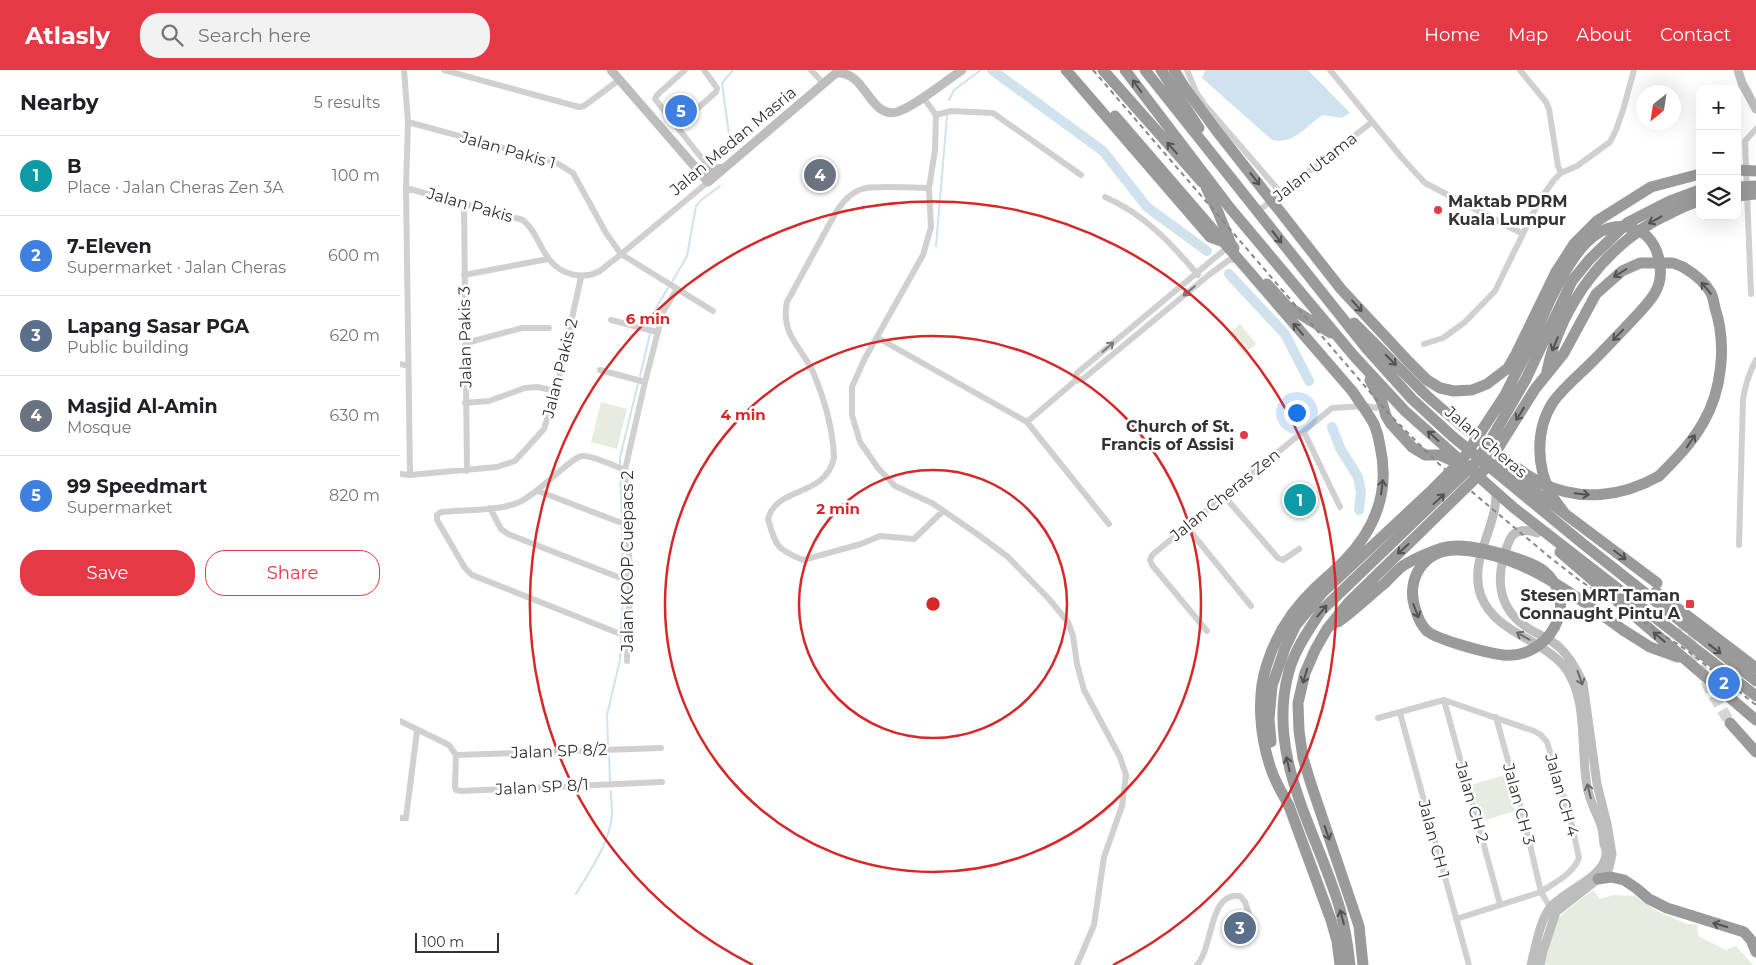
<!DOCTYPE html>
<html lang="en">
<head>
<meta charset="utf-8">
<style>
	body { margin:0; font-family:Montserrat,sans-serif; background:#f2f2f2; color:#202124 }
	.controls { position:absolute; right:15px; top:15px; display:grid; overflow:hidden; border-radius:10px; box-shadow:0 5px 20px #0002 }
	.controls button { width:45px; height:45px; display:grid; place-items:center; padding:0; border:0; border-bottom:1px solid #e0e0e0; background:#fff; color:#202124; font:25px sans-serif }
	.compass { position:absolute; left:1236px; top:15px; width:45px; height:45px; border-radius:50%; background:#fff; box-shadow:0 5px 20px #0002; rotate:210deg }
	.scale { position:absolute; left:15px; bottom:12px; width:84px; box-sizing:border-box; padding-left:5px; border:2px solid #333; border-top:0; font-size:14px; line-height:18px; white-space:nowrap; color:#333; -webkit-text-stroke:4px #fff; paint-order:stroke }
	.you { position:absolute; left:896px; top:342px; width:18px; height:18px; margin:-12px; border:4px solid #fff; border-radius:50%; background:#1a73e8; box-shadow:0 0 0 8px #1a73e833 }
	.badge { display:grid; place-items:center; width:32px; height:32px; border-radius:50%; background:#e63946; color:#fff; font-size:16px; font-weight:700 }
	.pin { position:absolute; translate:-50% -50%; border:2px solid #fff; box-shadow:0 1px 5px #0006 }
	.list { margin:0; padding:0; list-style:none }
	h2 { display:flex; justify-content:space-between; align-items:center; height:65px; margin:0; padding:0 20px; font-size:21px }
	h2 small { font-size:16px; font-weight:400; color:#757577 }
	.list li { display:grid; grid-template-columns:32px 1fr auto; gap:15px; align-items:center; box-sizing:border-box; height:80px; padding:0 20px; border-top:1px solid #e0e0e0 }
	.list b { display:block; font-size:19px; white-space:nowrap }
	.list p { margin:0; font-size:16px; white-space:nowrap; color:#757577 }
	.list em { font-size:16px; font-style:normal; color:#757577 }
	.actions { display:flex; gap:10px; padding:15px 20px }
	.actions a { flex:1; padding:11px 0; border:1px solid #e63946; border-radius:20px; text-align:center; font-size:18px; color:#e63946 }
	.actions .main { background:#e63946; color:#fff }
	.icon { flex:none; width:28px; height:28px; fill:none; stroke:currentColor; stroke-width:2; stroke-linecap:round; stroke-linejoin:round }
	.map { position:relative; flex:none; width:1356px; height:895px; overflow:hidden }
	header { display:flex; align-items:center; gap:30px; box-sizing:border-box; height:70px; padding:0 25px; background:#e63946; color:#fff }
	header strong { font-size:24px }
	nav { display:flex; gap:28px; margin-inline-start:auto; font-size:18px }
	.search { width:350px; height:45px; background:#f2f2f2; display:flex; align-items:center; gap:12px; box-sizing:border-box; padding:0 18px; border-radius:20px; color:#757577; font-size:19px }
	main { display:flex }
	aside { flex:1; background:#fff }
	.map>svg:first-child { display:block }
	.green { fill:#e6ecdf }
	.water { fill:#cfe2ee }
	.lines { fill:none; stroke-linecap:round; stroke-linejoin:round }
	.stream { stroke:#cfe2ee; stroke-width:2 }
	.river { stroke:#cfe2ee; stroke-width:10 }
	.highway-tunnel { stroke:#d6d6d6; stroke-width:11; stroke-dasharray:11 5.5; stroke-linecap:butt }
	.street { stroke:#d0d0d0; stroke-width:6 }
	.secondary { stroke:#bdbdbd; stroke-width:9 }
	.highway { stroke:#9a9a9a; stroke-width:11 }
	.rail { stroke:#888; stroke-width:2; stroke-dasharray:5 4; stroke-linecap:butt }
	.highway-bridge { stroke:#9a9a9a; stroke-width:11 }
	.oneway { stroke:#525252 }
	.oneway2 { stroke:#7a7a7a }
	.oneway3 { stroke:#6a6a6a }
	.ring { fill:none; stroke:#d62828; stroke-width:2.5 }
	.poi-dot { fill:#e63946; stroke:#fff; stroke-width:2 }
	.labels { text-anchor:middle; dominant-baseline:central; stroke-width:5; stroke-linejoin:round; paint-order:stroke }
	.street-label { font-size:16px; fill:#333; stroke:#fff }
	.poi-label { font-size:16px; font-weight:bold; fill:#333; stroke:#fff; text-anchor:end }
	.centre { fill:#d62828; stroke:#fff; stroke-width:2.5 }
	.ring-label { font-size:15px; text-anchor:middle; font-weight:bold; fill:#d62828; stroke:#fff; stroke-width:5; stroke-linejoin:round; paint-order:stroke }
</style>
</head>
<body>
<header>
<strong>Atlasly</strong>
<div class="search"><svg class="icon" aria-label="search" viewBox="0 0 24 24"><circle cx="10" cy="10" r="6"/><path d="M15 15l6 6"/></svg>Search here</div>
<nav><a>Home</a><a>Map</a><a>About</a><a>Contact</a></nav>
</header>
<main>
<aside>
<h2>Nearby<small>5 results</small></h2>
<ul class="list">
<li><span class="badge" style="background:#0f9aa8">1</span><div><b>B</b><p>Place · Jalan Cheras Zen 3A</p></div><em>100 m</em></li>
<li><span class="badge" style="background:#3f7fe0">2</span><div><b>7-Eleven</b><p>Supermarket · Jalan Cheras</p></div><em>600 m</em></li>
<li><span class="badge" style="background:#5c6f8a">3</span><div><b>Lapang Sasar PGA</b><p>Public building</p></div><em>620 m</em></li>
<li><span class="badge" style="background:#6b7280">4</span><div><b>Masjid Al-Amin</b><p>Mosque</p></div><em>630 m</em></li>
<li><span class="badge" style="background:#3f7fe0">5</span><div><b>99 Speedmart</b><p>Supermarket</p></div><em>820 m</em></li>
</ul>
<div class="actions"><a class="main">Save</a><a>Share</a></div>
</aside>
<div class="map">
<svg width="1356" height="895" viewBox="0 0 1356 895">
	<rect width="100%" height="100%" fill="#fff"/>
	<path class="green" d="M840,254L856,274L844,284L828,264Z
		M201,332L227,339L217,379L191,372Z
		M1104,705L1115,741L1082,751L1071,715Z
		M1193,820L1200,829L1214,825L1235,826L1255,840L1287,854H1297L1298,866L1326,880L1336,876L1353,895H1141L1154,853L1167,840Z"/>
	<path class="water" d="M805,0H908L950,43L942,48L923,45C906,55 895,75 872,70L802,8Z"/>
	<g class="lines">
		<path class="stream" d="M549,30L554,20L581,0
			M330,72L322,13L333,0
			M536,176L547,46
			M272,212L287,186L296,136L300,131L320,116
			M252,256L257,236L268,218
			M240,306L250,264
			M220,394V387L238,314
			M220,401L222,449
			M222,456L223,504
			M221,559L224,513
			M208,675L207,645L220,590L221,565
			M209,685L210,711
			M176,824C190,800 210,773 212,745C212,737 211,728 211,721"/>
		<path class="river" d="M592,0L703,81L747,137L807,181
			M829,204L885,264L909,311
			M932,357L940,378L958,407L961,422L959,440"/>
		<path class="highway-tunnel" d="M1281,550L1309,618L1330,653"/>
		<path class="street" d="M4,0L8,52L6,118L10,405
			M44,0L179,37L184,36L219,10
			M285,0L257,25L255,29L312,101
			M411,0L423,13
			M787,0L796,22L804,34L881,123
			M930,0L1002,88L1025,113L1123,164
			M1120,0L1146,32L1149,39L1158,96L1161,103
			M523,27L536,45L535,80L529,118L531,157L523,185L464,290L452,317V345L460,372L478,398L495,416L532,433L580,466L608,487L649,529L668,552L673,566L677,594L684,620L720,687L726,705L722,736L704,787L694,855L677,895
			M299,37L316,22L317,18L304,0
			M536,45L551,41L593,43L681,105
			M8,52L155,92L173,103L206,163L221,184L313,241
			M6,118L123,150C137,162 138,175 149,189C160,204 181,210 198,202C203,199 208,194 214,190L308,112
			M529,118C515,118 473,115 462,119C450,123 443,132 436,142L387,232C380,264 401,276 413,302C424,328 433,359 434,388C425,428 376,416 368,449C376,476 376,479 403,490L461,474L480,466L514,469L543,441
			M705,127C744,144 771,173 798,205
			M64,133L67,401
			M857,142L972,52
			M64,205L148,189
			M1351,224L1345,71L1356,59
			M211,250L257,262
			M478,268L627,352L709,454
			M66,273L122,258H149
			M1024,274L1043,268L1065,252L1095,221L1139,131L1154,110L1161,103L1177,96L1210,72L1216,60L1223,40L1234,0
			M0,294L8,296
			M200,300L245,312
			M675,311L677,303L829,176
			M65,333L89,331L125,318L137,317L156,321
			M627,352L675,311L683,309L810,204L829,190L840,189
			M904,362L940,437
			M225,400C214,396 193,385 182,386C171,387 135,427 117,433C97,441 63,440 41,442L37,445V450L65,498L72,505L218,563H228
			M0,404L10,405L97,397L115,391L144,359L156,321L181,207
			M138,421L219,452L228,453
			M824,426L878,488L883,490L899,479
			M90,438L101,459L108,464L218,507H230
			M786,456L851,536
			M1339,475L1343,330C1345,315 1349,303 1356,290
			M807,561L752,495L750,490L752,485L932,338L967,336L976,338L979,335V331
			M227,591L230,507L225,400L245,312L263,242L277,219
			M1044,630L1100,834
			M1000,643L1069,895
			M978,648L1044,630L1134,661L1141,665L1147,672L1172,755L1179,788C1172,805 1155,812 1141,822L1123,745L1096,647
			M0,651L49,675L56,685
			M56,685L55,717L56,720L61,721L262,712
			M56,685L261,678
			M0,748H6L17,661
			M1056,849L1141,822L1150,837L1153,840
			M797,895C814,876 808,822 840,826L845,832L851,850"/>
		<path class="secondary" d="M211,0L308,112L436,3C466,0 469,49 497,42C514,37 546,11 562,0
			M1338,0L1342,13L1356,39
			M295,98L307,101L324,98
			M1096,423C1097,458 1068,490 1081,526C1095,562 1139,568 1163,595C1189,626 1180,679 1187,716C1189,730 1196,742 1201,755C1203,761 1203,767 1204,774C1205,777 1207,781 1206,785C1204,808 1163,821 1150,838C1140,850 1135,879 1131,895
			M1137,463C1128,459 1115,459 1110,469C1097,498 1094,531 1121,553C1132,563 1149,567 1160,578C1170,587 1177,600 1183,613L1197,714L1207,754L1212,784L1209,798L1198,809L1156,842L1143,881L1140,895"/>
		<path class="highway" d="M666,0L810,167L827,173
			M703,0L802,112
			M725,0L830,138L954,286L1005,341L1114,438L1356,626
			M745,0L967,279L1012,329L1052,366L1182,473L1356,611
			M761,0L799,58
			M806,117L818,142L831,174L834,178
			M1156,202L1174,174L1197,151L1251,117L1300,104
			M867,214L887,236L931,263
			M1150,230C1167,198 1192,142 1237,160C1252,166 1259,182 1260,197C1263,218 1250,231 1237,245C1222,261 1207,277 1192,292C1179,305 1164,317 1153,332C1135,360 1136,397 1152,426C1156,432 1161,438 1165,444
			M954,253L1025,324
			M970,310L982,332L986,346L991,354L1012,377L1025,385H1040L1057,393
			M1089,389L1108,401L1257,513
			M1259,406C1275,390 1291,374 1303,353C1322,321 1327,274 1315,238C1314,233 1313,227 1311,223C1305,212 1293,203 1283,197
			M1160,482L1356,650
			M1256,522L1356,598
			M1223,560L1250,577L1278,587
			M1330,653L1356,682
			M889,736L931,850L937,871L940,895
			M1198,809L1211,807L1224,810L1236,818L1249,829L1267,838L1344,862L1351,870L1356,882"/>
		<path class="rail" d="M693,0L988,343L1039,394L1147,485L1179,510L1288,581L1356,635"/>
		<path class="highway-bridge" d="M774,0L785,18L816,60L941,219L1009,292L1027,310L1040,318L1054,321L1072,320L1087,314L1108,298L1116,284L1156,202
			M715,46L953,322C960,333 968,343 974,354C977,361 979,368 980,376C990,420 977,457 945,490C936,500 925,508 915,518C893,539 876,565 867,594C856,627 860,667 871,699C875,712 883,724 889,736
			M1337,100L1356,101
			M1337,117L1356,116
			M1337,126L1356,124
			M1147,301C1161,234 1208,171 1271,143C1281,138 1290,133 1300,131
			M1025,324C1048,345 1072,364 1097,383C1111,393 1125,405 1141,413C1180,432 1222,427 1259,406
			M938,552C955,540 969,526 985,513C991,507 997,500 1004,495C1016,488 1030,482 1042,478C1059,473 1079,478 1095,482C1108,485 1134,493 1144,501C1182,533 1148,590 1103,585C1087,583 1038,570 1027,561C1022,556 1018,548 1016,541C1004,510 1024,478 1059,480C1122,483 1174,525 1223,560
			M871,672L869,649L872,616L885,578L896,555L922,523L1032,420L1063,389L1105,325L1134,267L1150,230
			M950,895C948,876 945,858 940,839C917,761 865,686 889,601C895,579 909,560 921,541L1076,392L1090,371L1126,309L1172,211L1189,190L1227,153L1270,131L1300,120
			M963,895L959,856L911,714L903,688L899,661L898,633L905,603L915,580L927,559L949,532L1085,399L1135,319L1164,283L1196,224L1222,201L1240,193H1273L1283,197"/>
	</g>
	<defs><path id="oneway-shaft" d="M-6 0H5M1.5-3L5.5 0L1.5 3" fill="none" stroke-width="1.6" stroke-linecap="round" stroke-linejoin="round" transform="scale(1.25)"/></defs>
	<g class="oneway">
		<use href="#oneway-shaft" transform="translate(737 16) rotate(-127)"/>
		<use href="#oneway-shaft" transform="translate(772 78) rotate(-131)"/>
		<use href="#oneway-shaft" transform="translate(855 109) rotate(52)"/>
		<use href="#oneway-shaft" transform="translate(1255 150) rotate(151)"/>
		<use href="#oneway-shaft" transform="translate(877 167) rotate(52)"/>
		<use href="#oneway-shaft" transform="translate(1220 203) rotate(148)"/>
		<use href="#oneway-shaft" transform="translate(1306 218) rotate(-130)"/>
		<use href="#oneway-shaft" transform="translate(957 236) rotate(48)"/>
		<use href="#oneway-shaft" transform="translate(898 259) rotate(-131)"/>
		<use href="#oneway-shaft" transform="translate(1218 265) rotate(134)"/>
		<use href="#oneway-shaft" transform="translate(1155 274) rotate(113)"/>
		<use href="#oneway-shaft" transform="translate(991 290) rotate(45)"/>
		<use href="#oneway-shaft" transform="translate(1120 344) rotate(122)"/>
		<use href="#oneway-shaft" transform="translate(1033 366) rotate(-138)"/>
		<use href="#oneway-shaft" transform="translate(1291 371) rotate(-57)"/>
		<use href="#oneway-shaft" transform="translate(982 417) rotate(-83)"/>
		<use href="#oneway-shaft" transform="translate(1182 424) rotate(6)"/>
		<use href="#oneway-shaft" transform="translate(1039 429) rotate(-43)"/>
		<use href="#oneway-shaft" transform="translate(1003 479) rotate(138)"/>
		<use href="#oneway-shaft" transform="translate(1220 485) rotate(37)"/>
		<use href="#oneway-shaft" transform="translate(922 541) rotate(-50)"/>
		<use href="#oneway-shaft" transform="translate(1016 541) rotate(69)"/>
		<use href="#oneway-shaft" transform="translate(1259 567) rotate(-140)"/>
		<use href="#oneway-shaft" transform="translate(1315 579) rotate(38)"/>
		<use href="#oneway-shaft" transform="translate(905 606) rotate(107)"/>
		<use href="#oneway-shaft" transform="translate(888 694) rotate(-103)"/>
		<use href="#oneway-shaft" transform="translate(927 763) rotate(71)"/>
		<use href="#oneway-shaft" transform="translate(942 847) rotate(-105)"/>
		<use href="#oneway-shaft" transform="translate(1320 855) rotate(-164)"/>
	</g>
	<g class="oneway2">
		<use href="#oneway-shaft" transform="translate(789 221) rotate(140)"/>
		<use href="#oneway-shaft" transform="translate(708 277) rotate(-41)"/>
	</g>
	<g class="oneway3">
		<use href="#oneway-shaft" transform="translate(1123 566) rotate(-150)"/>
		<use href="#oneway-shaft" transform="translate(1180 608) rotate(70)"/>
		<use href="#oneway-shaft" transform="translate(1189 721) rotate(-104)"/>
	</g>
	<g class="ring">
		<circle cx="533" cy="534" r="134"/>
		<circle cx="533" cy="534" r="268"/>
		<path d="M353 895A403 403 0 1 1 713 895"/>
	</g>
	<g class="poi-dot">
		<circle cx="1038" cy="140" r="5"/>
		<circle cx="844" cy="365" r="5"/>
		<rect x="1285" y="529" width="10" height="10" rx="2.5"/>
	</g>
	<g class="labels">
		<g class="street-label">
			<text transform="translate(333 71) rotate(-40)">Jalan Medan Masria</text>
			<text transform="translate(108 80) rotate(16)">Jalan Pakis 1</text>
			<text transform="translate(915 97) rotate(-38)">Jalan Utama</text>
			<text transform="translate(70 135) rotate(16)">Jalan Pakis</text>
			<text transform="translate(65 267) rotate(-91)">Jalan Pakis 3</text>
			<text transform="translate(160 298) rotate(-76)">Jalan Pakis 2</text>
			<text transform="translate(1086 372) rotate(40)">Jalan Cheras</text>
			<text transform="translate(825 425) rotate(-39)">Jalan Cheras Zen</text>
			<text transform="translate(227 491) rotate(-90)">Jalan KOOP Cuepacs 2</text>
			<text transform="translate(159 681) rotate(-2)">Jalan SP 8/2</text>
			<text transform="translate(142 717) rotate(-3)">Jalan SP 8/1</text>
			<text transform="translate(1162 725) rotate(74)">Jalan CH 4</text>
			<text transform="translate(1072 732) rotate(74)">Jalan CH 2</text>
			<text transform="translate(1119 734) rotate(75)">Jalan CH 3</text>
			<text transform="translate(1034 769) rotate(75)">Jalan CH 1</text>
		</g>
		<g class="poi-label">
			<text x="1048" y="131" text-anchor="start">Maktab PDRM<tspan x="1048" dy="18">Kuala Lumpur</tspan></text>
			<text x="834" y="356">Church of St.<tspan x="834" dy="18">Francis of Assisi</tspan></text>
			<text x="1280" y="525">Stesen MRT Taman<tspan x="1280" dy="18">Connaught Pintu A</tspan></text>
		</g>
	</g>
	<circle cx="533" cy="534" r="8" class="centre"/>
	<g class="ring-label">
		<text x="248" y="254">6 min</text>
		<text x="343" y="350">4 min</text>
		<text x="438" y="444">2 min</text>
	</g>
</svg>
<div class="controls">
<button>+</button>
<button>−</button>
<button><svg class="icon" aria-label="layers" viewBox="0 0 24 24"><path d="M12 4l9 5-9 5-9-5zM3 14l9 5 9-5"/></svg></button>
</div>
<svg class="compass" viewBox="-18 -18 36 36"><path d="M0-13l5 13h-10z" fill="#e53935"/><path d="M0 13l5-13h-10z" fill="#757577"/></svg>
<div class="scale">100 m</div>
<div class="you"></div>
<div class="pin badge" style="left:900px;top:430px;background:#0f9aa8">1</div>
<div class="pin badge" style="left:1324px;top:613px;background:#3f7fe0">2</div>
<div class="pin badge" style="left:840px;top:858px;background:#5c6f8a">3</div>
<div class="pin badge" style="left:420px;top:105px;background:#6b7280">4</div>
<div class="pin badge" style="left:281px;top:41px;background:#3f7fe0">5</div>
</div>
</main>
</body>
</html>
